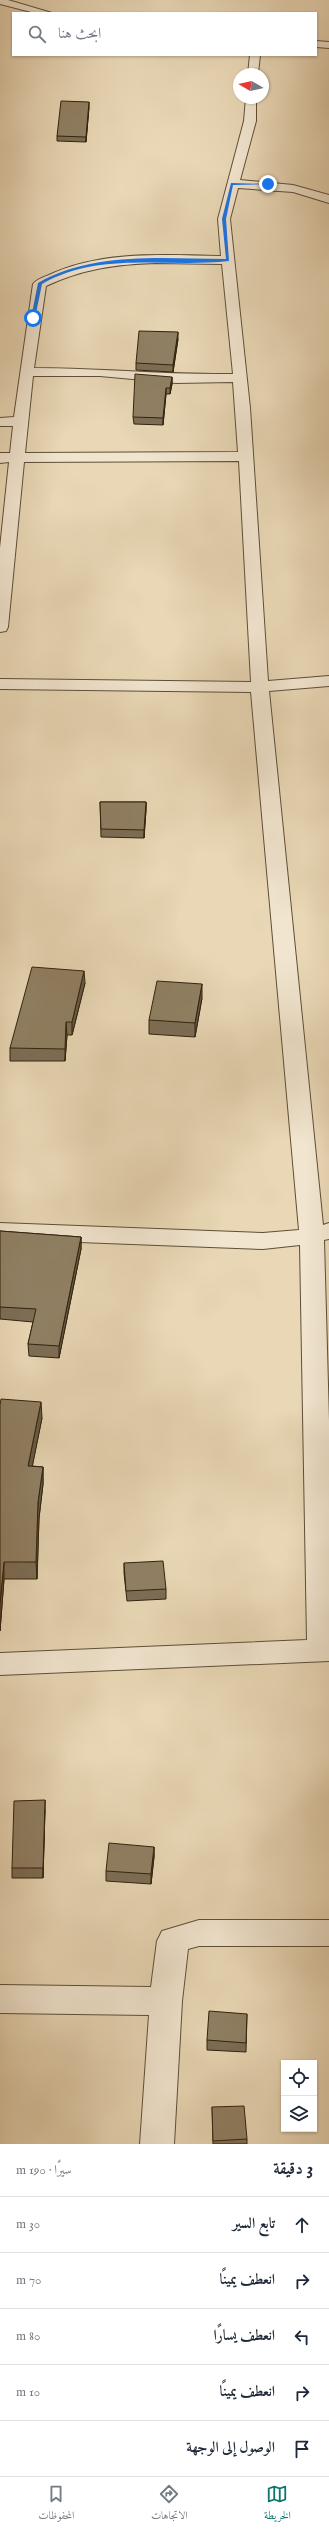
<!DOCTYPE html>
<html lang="ar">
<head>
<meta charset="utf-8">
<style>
	body { margin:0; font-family:"IM FELL English",Amiri,serif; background:#f6f6f7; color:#1f2937; direction:rtl }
	.controls { position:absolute; right:12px; bottom:12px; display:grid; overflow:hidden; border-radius:0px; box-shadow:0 1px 3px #0004 }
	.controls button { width:36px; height:36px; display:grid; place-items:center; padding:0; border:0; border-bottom:1px solid #e0e1e3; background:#fff; color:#1f2937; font:20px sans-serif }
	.compass { position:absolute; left:233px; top:68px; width:36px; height:36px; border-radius:50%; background:#fff; box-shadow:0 1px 3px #0004; rotate:279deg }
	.stop { position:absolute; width:12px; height:12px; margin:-9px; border:3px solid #1a73e8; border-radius:50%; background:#fff }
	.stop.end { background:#1a73e8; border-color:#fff; box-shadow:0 1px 4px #0008 }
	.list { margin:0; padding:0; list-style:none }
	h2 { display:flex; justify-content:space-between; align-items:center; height:52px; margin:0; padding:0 16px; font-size:17px }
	h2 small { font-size:13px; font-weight:400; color:#747a83 }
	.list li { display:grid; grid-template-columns:26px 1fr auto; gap:12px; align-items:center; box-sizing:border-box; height:56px; padding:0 16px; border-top:1px solid #e0e1e3 }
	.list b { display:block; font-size:15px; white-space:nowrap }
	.list em { font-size:13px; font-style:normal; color:#747a83 }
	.icon { flex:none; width:22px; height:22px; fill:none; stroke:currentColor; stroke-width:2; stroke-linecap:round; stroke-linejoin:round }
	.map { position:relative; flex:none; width:329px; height:2144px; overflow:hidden; direction:ltr }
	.search { position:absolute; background:#fff; box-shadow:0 1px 3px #0004; left:12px; right:12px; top:12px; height:44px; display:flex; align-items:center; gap:10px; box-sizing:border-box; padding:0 14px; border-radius:0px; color:#747a83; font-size:15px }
	.sheet { height:332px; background:#fff }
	nav { display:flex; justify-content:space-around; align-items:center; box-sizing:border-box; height:56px; border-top:1px solid #e0e1e3; background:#fff; font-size:11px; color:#747a83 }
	nav a { display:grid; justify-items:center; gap:2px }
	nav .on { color:#0f766e }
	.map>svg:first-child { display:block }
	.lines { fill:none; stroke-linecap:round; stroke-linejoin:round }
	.minor-casing { stroke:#5e4f37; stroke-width:2 }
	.minor { fill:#f1e5cf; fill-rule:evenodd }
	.wall { fill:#7c6e56; stroke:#30220d }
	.shaded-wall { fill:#655a46; stroke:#30220d }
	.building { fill:#908064; stroke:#30220d }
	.route { fill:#1a73e8 }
</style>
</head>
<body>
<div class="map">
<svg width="329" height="2144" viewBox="0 0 329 2144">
	<rect width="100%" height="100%" fill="#e9d7b5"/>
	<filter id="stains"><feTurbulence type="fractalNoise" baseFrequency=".005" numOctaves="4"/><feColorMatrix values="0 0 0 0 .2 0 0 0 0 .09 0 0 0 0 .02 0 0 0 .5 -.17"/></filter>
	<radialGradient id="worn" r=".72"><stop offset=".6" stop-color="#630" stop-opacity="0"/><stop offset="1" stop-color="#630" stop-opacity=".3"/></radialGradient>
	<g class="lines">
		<g class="minor-casing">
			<path id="minor" d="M0,0H8L52,13H35L0,4Z
				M316,41L329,42V48L316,47Z
				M250,55H260L258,74H248Z
				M246,98H256V121L240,180L293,185L329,195V203L293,192L238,188L230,219L250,408L268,681L329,676V686L269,691L323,1225L329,1223V1239L324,1240L329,1421V1661L0,1675V1653L307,1640L300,1245L263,1249L0,1239V1223L263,1233L299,1230L251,692L0,689V679L251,682L239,461L24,462L8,627L6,631L0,632V548L9,462L0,463V453H10L13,426H0V418L14,417L33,284C37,279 44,277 49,275C102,250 165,255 221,256L218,219L244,121ZM156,263L222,264L233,374C166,375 100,368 34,368L46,286C82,269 117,264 156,263ZM33,376H100L176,383L233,382L238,452L25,453Z
				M199,1920H329V1946H199L188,1949L182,2001L174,2144H140L149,2015L0,2013V1985L151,1987L157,1941L162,1931Z"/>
		</g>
		<use href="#minor" class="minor"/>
	</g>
	<path class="wall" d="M89,107L86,142L57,141V136Z
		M178,339L173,372L136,370V363Z
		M172,377V384L170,394H166L163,425L134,424L133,417Z
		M100,802H146V810L144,838L101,837Z
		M85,983L72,1035H67L65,1061H10V1048Z
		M202,998L195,1037L149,1034V1020Z
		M0,1231L81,1237V1249L59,1358L29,1356L28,1344L33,1322L0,1319Z
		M0,1405L42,1418L32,1466L43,1467V1484L39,1518L37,1579H4L0,1631Z
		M124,1563L166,1589V1599L127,1601L124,1573Z
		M45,1810L43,1878H12V1868Z
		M154,1847V1857L151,1884L106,1881V1871Z
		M247,2014L246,2052L207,2050V2040Z
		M212,2107L247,2139V2144H213Z"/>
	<path class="shaded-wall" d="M89,102V107L86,142V137Z
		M178,332V339L173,372V365Z
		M172,377V384L170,394V388Z
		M166,388V394L163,425V418Z
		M146,802V810L144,838V830Z
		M84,971L85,983L72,1035V1022Z
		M202,984V998L195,1037V1023Z
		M66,1022L67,1035L65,1061V1049Z
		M81,1237V1249L59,1358V1346Z
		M41,1402L42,1418L29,1483L28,1466Z
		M43,1467V1484L39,1518L37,1579L36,1562L38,1502Z
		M4,1562V1579L0,1631V1603Z
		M45,1800V1810L43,1878V1868Z
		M154,1847V1857L151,1884V1874Z"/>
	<path class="building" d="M61,101L89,102L86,137L57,136Z
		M139,331L178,332L173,365L136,363Z
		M135,374L172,377L170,388H166L163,418L133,417Z
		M100,802H146L144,830L101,829Z
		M32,967L84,971L72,1022H66L65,1049L10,1048Z
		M157,981L202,984L195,1023L149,1020Z
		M0,1231L81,1237L59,1346L28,1344L36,1309L0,1307Z
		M1,1399L41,1402L28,1466L43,1467L38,1502L36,1562H4L0,1603V1405Z
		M163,1561L166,1589L126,1591L124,1563Z
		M45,1800L43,1868H12L14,1801Z
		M109,1843L154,1847L151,1874L106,1871Z
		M209,2011L247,2014L246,2043L207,2040Z
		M244,2106L247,2139L213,2141L212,2107Z"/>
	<path class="route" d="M231,183L270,184L233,185L226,219L229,261C166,268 100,251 42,284L35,318H31L38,283C94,251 164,259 226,259L222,219Z"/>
	<rect width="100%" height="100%" filter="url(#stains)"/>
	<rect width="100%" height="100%" fill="url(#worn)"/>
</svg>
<div class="controls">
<button><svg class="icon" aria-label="locate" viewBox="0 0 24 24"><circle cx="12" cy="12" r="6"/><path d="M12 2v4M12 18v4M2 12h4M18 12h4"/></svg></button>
<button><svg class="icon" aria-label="layers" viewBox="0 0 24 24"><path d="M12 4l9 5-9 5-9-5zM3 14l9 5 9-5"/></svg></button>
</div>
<svg class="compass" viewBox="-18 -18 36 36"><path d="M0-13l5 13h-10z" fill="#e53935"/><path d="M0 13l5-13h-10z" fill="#747a83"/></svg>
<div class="stop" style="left:33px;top:318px"></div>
<div class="stop end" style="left:268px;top:184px"></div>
<div class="search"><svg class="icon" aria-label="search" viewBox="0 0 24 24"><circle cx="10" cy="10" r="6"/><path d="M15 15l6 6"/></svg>ابحث هنا</div>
</div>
<section class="sheet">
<h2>3 دقيقة<small>سيرًا · 190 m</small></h2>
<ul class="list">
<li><svg class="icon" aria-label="ahead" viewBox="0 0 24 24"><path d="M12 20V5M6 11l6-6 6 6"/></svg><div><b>تابع السير</b></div><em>30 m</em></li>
<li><svg class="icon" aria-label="right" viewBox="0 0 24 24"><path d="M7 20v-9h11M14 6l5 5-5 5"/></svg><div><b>انعطف يمينًا</b></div><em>70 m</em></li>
<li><svg class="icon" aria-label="left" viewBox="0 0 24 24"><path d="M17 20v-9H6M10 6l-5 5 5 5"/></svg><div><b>انعطف يسارًا</b></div><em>80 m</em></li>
<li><svg class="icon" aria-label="right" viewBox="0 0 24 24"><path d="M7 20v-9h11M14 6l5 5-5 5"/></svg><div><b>انعطف يمينًا</b></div><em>10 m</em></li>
<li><svg class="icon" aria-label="arrive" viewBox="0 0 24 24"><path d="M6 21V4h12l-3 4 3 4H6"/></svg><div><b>الوصول إلى الوجهة</b></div></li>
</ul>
</section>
<nav>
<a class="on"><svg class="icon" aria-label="map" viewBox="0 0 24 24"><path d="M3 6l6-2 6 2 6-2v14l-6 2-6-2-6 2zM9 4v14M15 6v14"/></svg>الخريطة</a>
<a><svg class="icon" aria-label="directions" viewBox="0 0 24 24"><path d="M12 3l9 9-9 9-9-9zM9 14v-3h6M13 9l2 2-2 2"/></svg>الاتجاهات</a>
<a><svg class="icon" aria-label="saved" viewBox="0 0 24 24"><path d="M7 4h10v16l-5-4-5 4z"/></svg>المحفوظات</a>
</nav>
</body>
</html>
